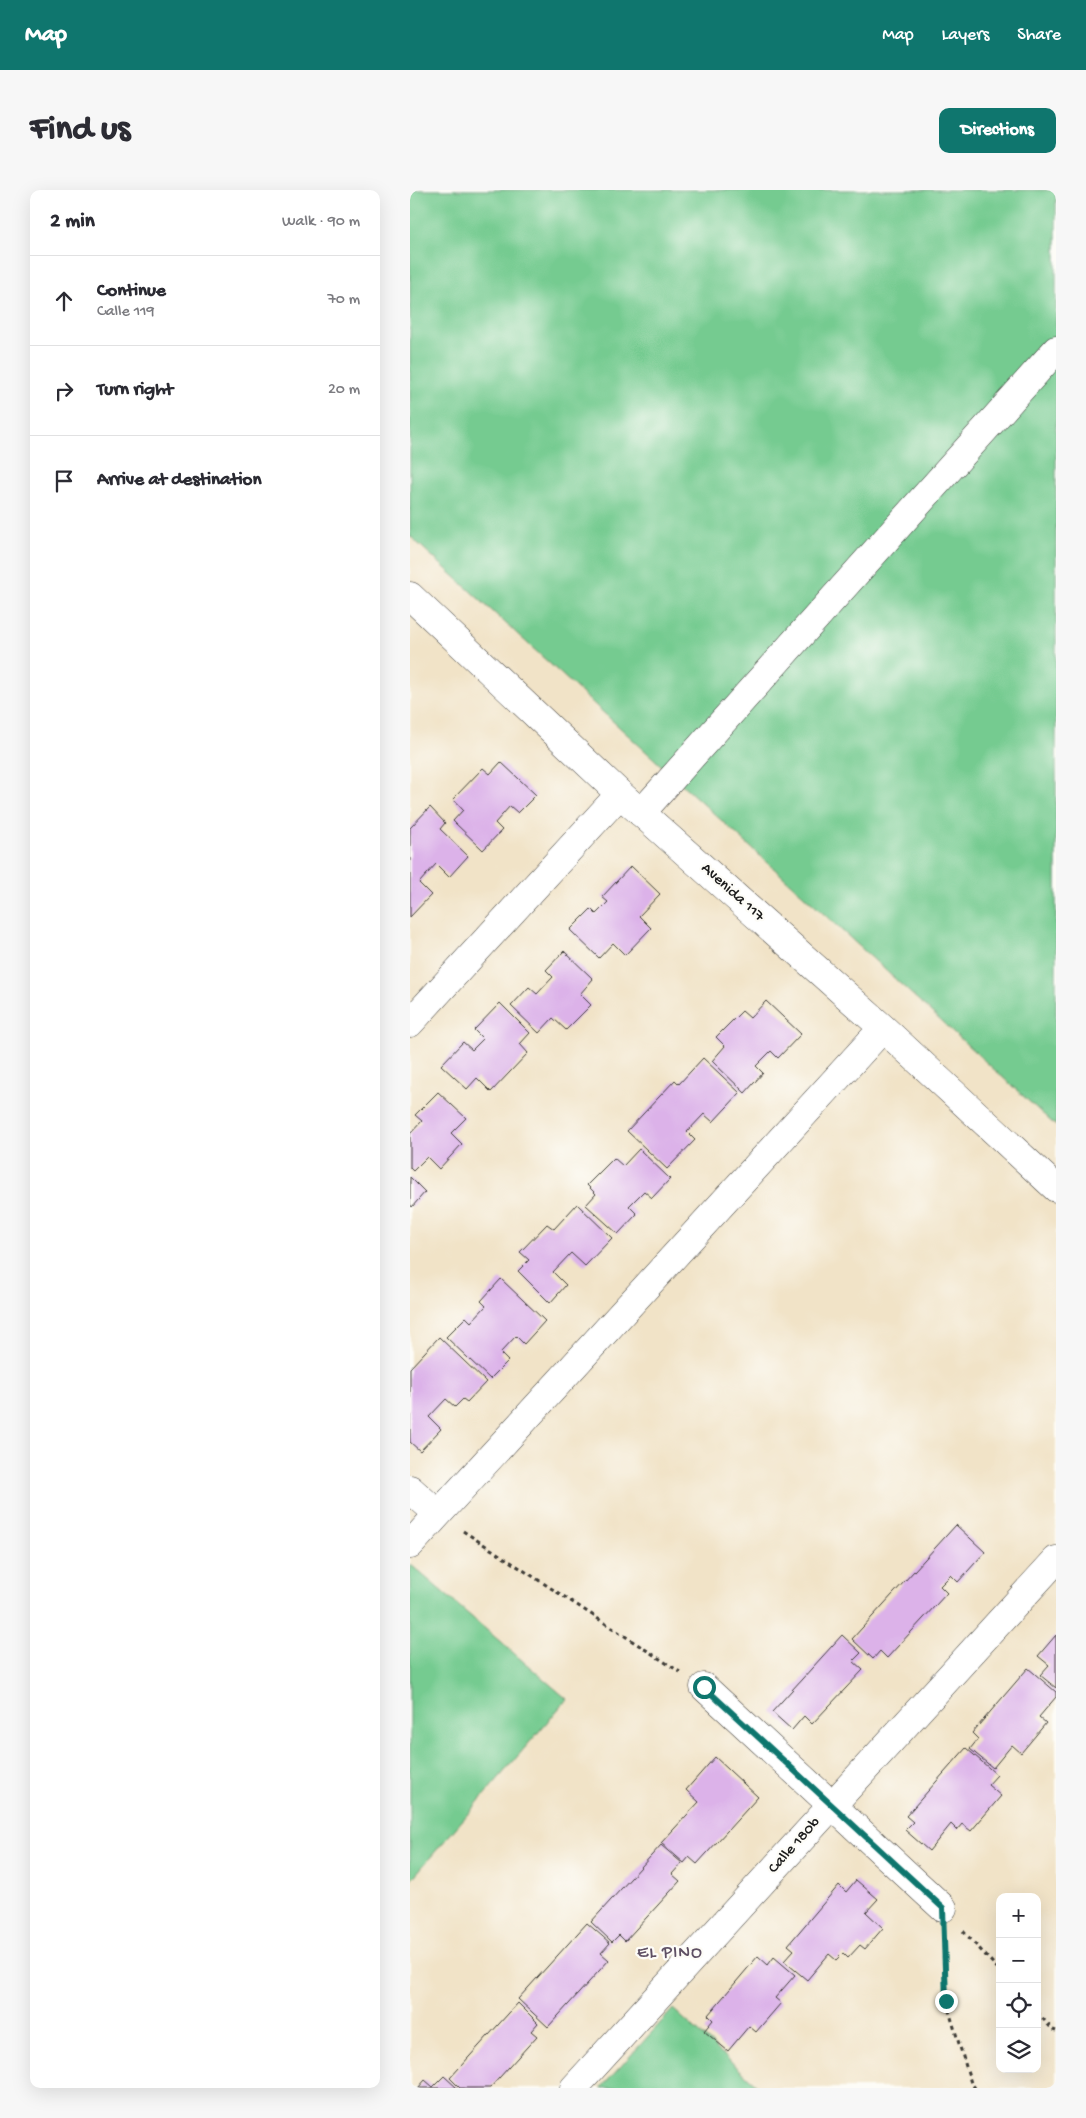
<!DOCTYPE html>
<html lang="en">
<head>
<meta charset="utf-8">
<style>
	body { margin:0; font-family:"Gochi Hand",sans-serif; background:#f7f7f7; color:#2b2b33 }
	.controls { position:absolute; right:15px; bottom:15px; display:grid; overflow:hidden; border-radius:10px; box-shadow:0 5px 20px #0002 }
	.controls button { width:45px; height:45px; display:grid; place-items:center; padding:0; border:0; border-bottom:1px solid #e1e1e2; background:#fff; color:#2b2b33; font:25px sans-serif }
	.stop { position:absolute; width:15px; height:15px; margin:-11px; border:4px solid #0f766e; border-radius:50%; background:#fff }
	.stop.end { background:#0f766e; border-color:#fff; box-shadow:0 1px 5px #0008 }
	.list { margin:0; padding:0; list-style:none }
	h2 { display:flex; justify-content:space-between; align-items:center; height:65px; margin:0; padding:0 20px; font-size:21px }
	h2 small { font-size:16px; font-weight:400; color:#7c7c81 }
	.list li { display:grid; grid-template-columns:32px 1fr auto; gap:15px; align-items:center; box-sizing:border-box; height:90px; padding:0 20px; border-top:1px solid #e1e1e2 }
	.list b { display:block; font-size:19px; white-space:nowrap }
	.list p { margin:0; font-size:16px; white-space:nowrap; color:#7c7c81 }
	.list em { font-size:16px; font-style:normal; color:#7c7c81 }
	.icon { flex:none; width:28px; height:28px; fill:none; stroke:currentColor; stroke-width:2; stroke-linecap:round; stroke-linejoin:round }
	.map { position:relative; flex:none; width:646px; height:1898px; overflow:hidden; border-radius:10px }
	header { display:flex; align-items:center; gap:30px; box-sizing:border-box; height:70px; padding:0 25px; background:#0f766e; color:#fff }
	header strong { font-size:24px }
	nav { display:flex; gap:28px; margin-inline-start:auto; font-size:18px }
	.intro { display:flex; align-items:center; justify-content:space-between; box-sizing:border-box; height:120px; padding:0 30px }
	h1 { margin:0; font-size:35px }
	.button { padding:12px 22px; border-radius:10px; background:#0f766e; color:#fff; font-size:18px; font-weight:700 }
	main { display:flex; gap:30px; padding:0 30px }
	aside { flex:1; background:#fff; border-radius:10px; box-shadow:0 5px 20px #0002 }
	.map>svg:first-child { display:block }
	.green { fill:#75cb90; stroke:#487456 }
	.building { fill:#dcb2e9 }
	.lines { fill:none; stroke-linecap:round; stroke-linejoin:round }
	.minor-casing { stroke:#3c3a36; stroke-width:29 }
	.path { stroke:#3c3a36; stroke-width:3; stroke-dasharray:4 4; stroke-linecap:butt }
	.minor { stroke:#fff; stroke-width:28 }
	.route { stroke:#0f766e; stroke-width:6 }
	.labels { text-anchor:middle; dominant-baseline:central; stroke-width:4.5; stroke-linejoin:round; paint-order:stroke }
	.street-label { font-size:16px; fill:#1c1c1c; stroke:#fdfcf7 }
	.neighbourhood-label { font-size:18px; letter-spacing:1px; fill:#5f5064; stroke:#fdfcf7 }
</style>
</head>
<body>
<header>
<strong>Map</strong>
<nav><a>Map</a><a>Layers</a><a>Share</a></nav>
</header>
<div class="intro"><h1>Find us</h1><a class="button">Directions</a></div>
<main>
<aside>
<h2>2 min<small>Walk · 90 m</small></h2>
<ul class="list">
<li><svg class="icon" aria-label="ahead" viewBox="0 0 24 24"><path d="M12 20V5M6 11l6-6 6 6"/></svg><div><b>Continue</b><p>Calle 119</p></div><em>70 m</em></li>
<li><svg class="icon" aria-label="right" viewBox="0 0 24 24"><path d="M7 20v-9h11M14 6l5 5-5 5"/></svg><div><b>Turn right</b></div><em>20 m</em></li>
<li><svg class="icon" aria-label="arrive" viewBox="0 0 24 24"><path d="M6 21V4h12l-3 4 3 4H6"/></svg><div><b>Arrive at destination</b></div></li>
</ul>
</aside>
<div class="map">
<svg width="646" height="1898" viewBox="0 0 646 1898">
	<rect width="100%" height="100%" fill="#fdfcf7"/>
	<filter id="ink" filterUnits="userSpaceOnUse"><feTurbulence type="fractalNoise" baseFrequency=".02" numOctaves="2"/><feDisplacementMap in="SourceGraphic" scale="10" xChannelSelector="R" yChannelSelector="G"/><feConvolveMatrix kernelMatrix="1 2 1 2 8 2 1 2 1" color-interpolation-filters="sRGB"/></filter>
	<filter id="wash" filterUnits="userSpaceOnUse"><feTurbulence type="fractalNoise" baseFrequency=".0096" numOctaves="4" result="noise"/><feDisplacementMap in="SourceGraphic" scale="20" xChannelSelector="R" yChannelSelector="G"/><feGaussianBlur stdDeviation="1.12" result="paint"/><feColorMatrix in="noise" values="0 0 0 0 0 0 0 0 0 0 0 0 0 0 0 0 0 1.4 0 .05"/><feComposite in="paint" operator="in"/></filter>
	<g filter="url(#wash)">
		<rect width="100%" height="100%" fill="#f1e3c7"/>
		<path class="green" d="M0,0H646V936L0,346Z
			M0,1374L157,1509L0,1691Z
			M263,1819L350,1898H191Z"/>
		<g id="blocks">
			<path class="building" d="M91,572L126,605L108,623L100,616L85,633L92,640L73,660L43,631L53,620L43,609L73,578L80,584Z
				M20,617L35,633L30,639L58,666L39,687L26,674L9,693L21,705L0,727V638Z
				M221,676L250,704L229,726L241,738L215,765L203,753L189,768L160,740L181,719L186,724L198,712L192,707Z
				M154,761L183,789L170,804L181,815L156,840L143,828L129,843L101,816L119,797L127,804L143,787L136,780Z
				M356,811L391,844L368,868L361,861L346,876L353,883L335,903L302,871L315,856L306,847L332,821L340,828Z
				M90,813L120,843L110,854L118,863L81,902L67,888L57,899L31,875L53,852L62,860L73,849L64,840Z
				M293,868L330,903L303,932L294,924L277,942L285,950L257,979L217,941L265,890L269,894Z
				M28,902L56,928L41,943L52,954L29,979L17,967L3,981L0,978V944L12,931L5,925Z
				M229,959L260,989L242,1008L234,1001L219,1016L227,1024L208,1044L176,1015L186,1004L177,995L204,968L213,976Z
				M0,987L15,1002L2,1017L0,1014Z
				M167,1014L202,1048L175,1076L161,1063L143,1082L156,1095L140,1113L108,1081L119,1070L110,1062L137,1034L144,1039Z
				M91,1089L135,1131L114,1154L106,1146L90,1163L98,1171L80,1189L36,1147L56,1127L61,1132L76,1116L71,1111Z
				M29,1147L76,1192L57,1212L53,1209L45,1217L36,1209L19,1227L31,1239L10,1261L0,1252V1178Z
				M546,1335L575,1362L548,1392L541,1385L530,1396L537,1403L477,1468L470,1461L463,1469L442,1449Z
				M432,1445L451,1463L443,1471L453,1480L402,1534L394,1526L382,1540L362,1522Z
				M646,1445V1498L630,1485L639,1475L628,1466Z
				M618,1478L646,1502V1507L629,1527L636,1533L611,1563L602,1555L583,1578L560,1559L568,1549L562,1543Z
				M556,1558L587,1585L578,1595L591,1606L561,1641L552,1634L547,1640L541,1634L519,1661L495,1640L503,1632L496,1626Z
				M305,1567L348,1607L287,1674L279,1667L274,1673L251,1653L289,1612L276,1600Z
				M251,1655L272,1673L262,1684L270,1691L215,1751L209,1745L202,1752L181,1732Z
				M446,1690L468,1709L456,1722L473,1738L455,1759L450,1755L438,1768L433,1763L426,1770L419,1764L397,1790L374,1771L384,1760L378,1755L429,1695L436,1702Z
				M177,1733L200,1753L191,1763L199,1770L138,1837L108,1809Z
				M348,1766L358,1775L364,1767L385,1785L365,1808L371,1813L346,1842L339,1836L318,1861L294,1841L303,1830L298,1825Z
				M108,1813L128,1833L121,1841L127,1846L80,1898H50L40,1888Z
				M34,1886L47,1898H8L15,1890L23,1897Z"/>
		</g>
	</g>
	<g filter="url(#ink)">
		<use href="#blocks" fill-opacity="0" stroke="#3c3a36" stroke-width="1"/>
		<g class="lines">
			<g class="minor-casing">
				<path id="minor" d="M0,406L210,604L473,838L646,998
					M231,623L646,160
					M0,833L210,604
					M0,1299L28,1324
					M0,1355L473,838
					M294,1497L533,1718
					M164,1898L646,1370"/>
			</g>
			<path class="path" d="M53,1341L270,1482
				M553,1741L590,1781
				M534,1748L536,1811L561,1893L565,1898
				M627,1822L643,1840L646,1841"/>
			<use href="#minor" class="minor"/>
		</g>
	</g>
	<g class="lines" filter="url(#ink)">
		<path class="route" d="M294,1497L533,1718L536,1811"/>
	</g>
	<g class="labels">
		<g class="street-label">
			<text transform="translate(322 703) rotate(42)">Avenida 117</text>
			<text transform="translate(385 1656) rotate(-48)">Calle 180b</text>
		</g>
		<g class="neighbourhood-label">
			<text x="260" y="1763">EL PINO</text>
		</g>
	</g>
</svg>
<div class="controls">
<button>+</button>
<button>−</button>
<button><svg class="icon" aria-label="locate" viewBox="0 0 24 24"><circle cx="12" cy="12" r="6"/><path d="M12 2v4M12 18v4M2 12h4M18 12h4"/></svg></button>
<button><svg class="icon" aria-label="layers" viewBox="0 0 24 24"><path d="M12 4l9 5-9 5-9-5zM3 14l9 5 9-5"/></svg></button>
</div>
<div class="stop" style="left:294px;top:1497px"></div>
<div class="stop end" style="left:536px;top:1811px"></div>
</div>
</main>
</body>
</html>
